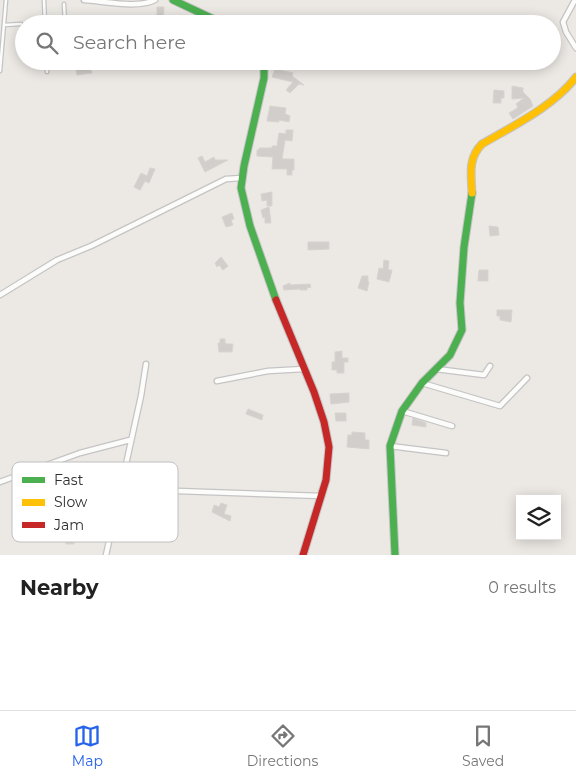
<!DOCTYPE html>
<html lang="en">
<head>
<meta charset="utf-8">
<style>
	body { margin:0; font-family:Montserrat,sans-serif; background:#f2f2f2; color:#222 }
	.controls { position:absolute; right:15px; bottom:15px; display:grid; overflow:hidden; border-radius:0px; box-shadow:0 2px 12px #0003 }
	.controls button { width:45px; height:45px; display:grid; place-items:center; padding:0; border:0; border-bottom:1px solid #e0e0e0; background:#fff; color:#222; font:25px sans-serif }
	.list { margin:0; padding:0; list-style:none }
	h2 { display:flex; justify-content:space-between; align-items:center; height:65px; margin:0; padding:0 20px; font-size:21px }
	h2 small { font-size:16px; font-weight:400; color:#767676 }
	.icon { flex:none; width:28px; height:28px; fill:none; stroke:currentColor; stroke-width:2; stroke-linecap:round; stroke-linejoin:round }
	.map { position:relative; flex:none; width:576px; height:555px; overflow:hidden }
	.search { position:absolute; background:#fff; box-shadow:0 2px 12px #0003; left:15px; right:15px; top:15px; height:55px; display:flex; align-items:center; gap:12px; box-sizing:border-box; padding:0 18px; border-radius:28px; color:#767676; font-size:19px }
	.sheet { height:155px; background:#fff }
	nav { display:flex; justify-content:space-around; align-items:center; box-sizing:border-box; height:70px; border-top:1px solid #e0e0e0; background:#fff; font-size:14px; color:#767676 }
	nav a { display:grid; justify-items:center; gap:2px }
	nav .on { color:#2563eb }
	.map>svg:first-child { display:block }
	.building { fill:#d1cecb; stroke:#d7d4d0 }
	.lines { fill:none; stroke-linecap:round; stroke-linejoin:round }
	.lane-casing { stroke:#c5c4c5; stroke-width:5 }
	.street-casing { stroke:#c5c4c5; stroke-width:7 }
	.fast-casing { stroke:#c5c4c5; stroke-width:9 }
	.slow-casing { stroke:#c5c4c5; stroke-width:9 }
	.jam-casing { stroke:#c5c4c5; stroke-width:9 }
	.lane { stroke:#fcfcfb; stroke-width:2.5 }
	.street { stroke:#fcfcfb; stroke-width:4.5 }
	.fast { stroke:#4caf50; stroke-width:7 }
	.slow { stroke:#ffc107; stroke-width:7 }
	.jam { stroke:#c62828; stroke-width:7 }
	.key { fill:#fff; stroke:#c0c0c0; stroke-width:1 }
	.key-label { font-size:14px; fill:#2e2e2e }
</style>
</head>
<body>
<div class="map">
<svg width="576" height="555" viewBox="0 0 576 555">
	<rect width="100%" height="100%" fill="#ece8e4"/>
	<path class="building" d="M157,7H164L163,20H157Z
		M81,67H90L92,73L77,75L76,68Z
		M275,69L293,73L292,76L304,85L299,84L290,93L286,90L293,82L272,77Z
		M512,86L523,88V92L530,99L533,106L513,119L509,113L516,109L518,107L516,104L524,98L512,99Z
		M494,90L504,91V98H501V103H493Z
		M270,106L286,108L285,114L290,116L289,122L279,120V122L267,121Z
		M286,130H293L292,141L285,140L282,159H294V170H292V175H287V169H272L273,157L257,156V150H259V148H272V146H277L279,133L286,134Z
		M202,156L205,162L214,157L215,160H228L205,172L198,158Z
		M150,168L155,169L149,183L145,181L140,190L134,187L141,173L147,176Z
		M272,192V206H267V200L262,201L261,194Z
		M269,207L271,223H265V217L263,218L261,210Z
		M232,213L234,219L231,220L233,225L226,227L222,217Z
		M489,226L498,227L499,235L490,236Z
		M308,242H329V249L308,250Z
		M221,257L228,266L223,270L219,265L217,267L215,263Z
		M384,260L389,261L388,270H392L389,282L377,279L379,268L383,269Z
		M479,270H488V281H478Z
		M362,276H368V282H369L367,291L358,288Z
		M290,283V285L310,284L311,287L307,288V290H300V289L284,290L283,286Z
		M497,310H512L511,322L500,320V316H497Z
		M220,339H225V343L227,344H233L232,352H219L218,343H220Z
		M342,351V358H348V362H344V373H337V370H332V362H335V352Z
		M349,393V402L331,404L330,394Z
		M248,409L263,415L262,420L246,414Z
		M335,413H346V421H336Z
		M413,418L426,423V427L412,425Z
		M352,432L365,433V440H369V449L347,447L348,435H352Z
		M221,503L227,505L224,514L231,516L230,521L212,512L214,505L219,507Z
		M78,530V540H74V544H66L65,531Z"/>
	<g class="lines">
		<g class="lane-casing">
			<path id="lane" d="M44,0L45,24
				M64,4L65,24
				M4,25L21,24
				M46,61L47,72
				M0,71L6,0"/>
		</g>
		<g class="street-casing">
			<path id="street" d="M84,0C103,1 138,9 155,0
				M575,0L563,22L566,32L576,48
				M0,295L57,260L91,246L226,179L242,178
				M436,369L484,375L490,366
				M217,381L268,371L304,369
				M422,383L500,406L527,378
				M402,411L452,426
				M390,446L446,453
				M0,482L80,453L130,440
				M121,489L322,496
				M106,555L141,396L146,364"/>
		</g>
		<g class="fast-casing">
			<path id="fast" d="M173,0L224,24
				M264,61V78L244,166L241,188L250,226L276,300
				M395,555L390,446L402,411L422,383L450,355L462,330L460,303L464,247L472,193"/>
		</g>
		<g class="slow-casing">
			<path id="slow" d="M472,193C471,174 468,158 482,144C513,126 554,106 576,77"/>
		</g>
		<g class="jam-casing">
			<path id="jam" d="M276,300L314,392L324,422L329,447L326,480L303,555"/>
		</g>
		<use href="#lane" class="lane"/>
		<use href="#street" class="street"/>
		<use href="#fast" class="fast"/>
		<use href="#slow" class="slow"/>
		<use href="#jam" class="jam"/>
	</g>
	<rect x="12" y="462" width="166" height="80" rx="8" class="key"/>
	<rect x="22" y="477" width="23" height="6" fill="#4caf50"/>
	<rect x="22" y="499" width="23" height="7" fill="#ffc107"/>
	<rect x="22" y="522" width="23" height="6" fill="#c62828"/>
	<g class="key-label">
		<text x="54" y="485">Fast</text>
		<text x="54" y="507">Slow</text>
		<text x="54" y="530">Jam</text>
	</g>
</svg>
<div class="controls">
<button><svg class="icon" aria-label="layers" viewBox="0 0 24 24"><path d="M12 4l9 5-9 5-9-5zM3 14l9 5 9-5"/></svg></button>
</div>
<div class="search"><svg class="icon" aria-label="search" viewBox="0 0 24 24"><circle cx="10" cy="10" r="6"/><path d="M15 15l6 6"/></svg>Search here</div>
</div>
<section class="sheet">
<h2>Nearby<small>0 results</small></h2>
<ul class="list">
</ul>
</section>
<nav>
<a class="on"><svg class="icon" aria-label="map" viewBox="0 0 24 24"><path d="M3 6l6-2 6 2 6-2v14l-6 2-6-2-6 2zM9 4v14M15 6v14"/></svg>Map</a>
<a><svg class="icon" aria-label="directions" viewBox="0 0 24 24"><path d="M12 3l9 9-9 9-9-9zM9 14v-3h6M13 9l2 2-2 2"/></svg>Directions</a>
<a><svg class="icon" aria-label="saved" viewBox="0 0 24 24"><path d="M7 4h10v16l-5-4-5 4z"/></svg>Saved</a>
</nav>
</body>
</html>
